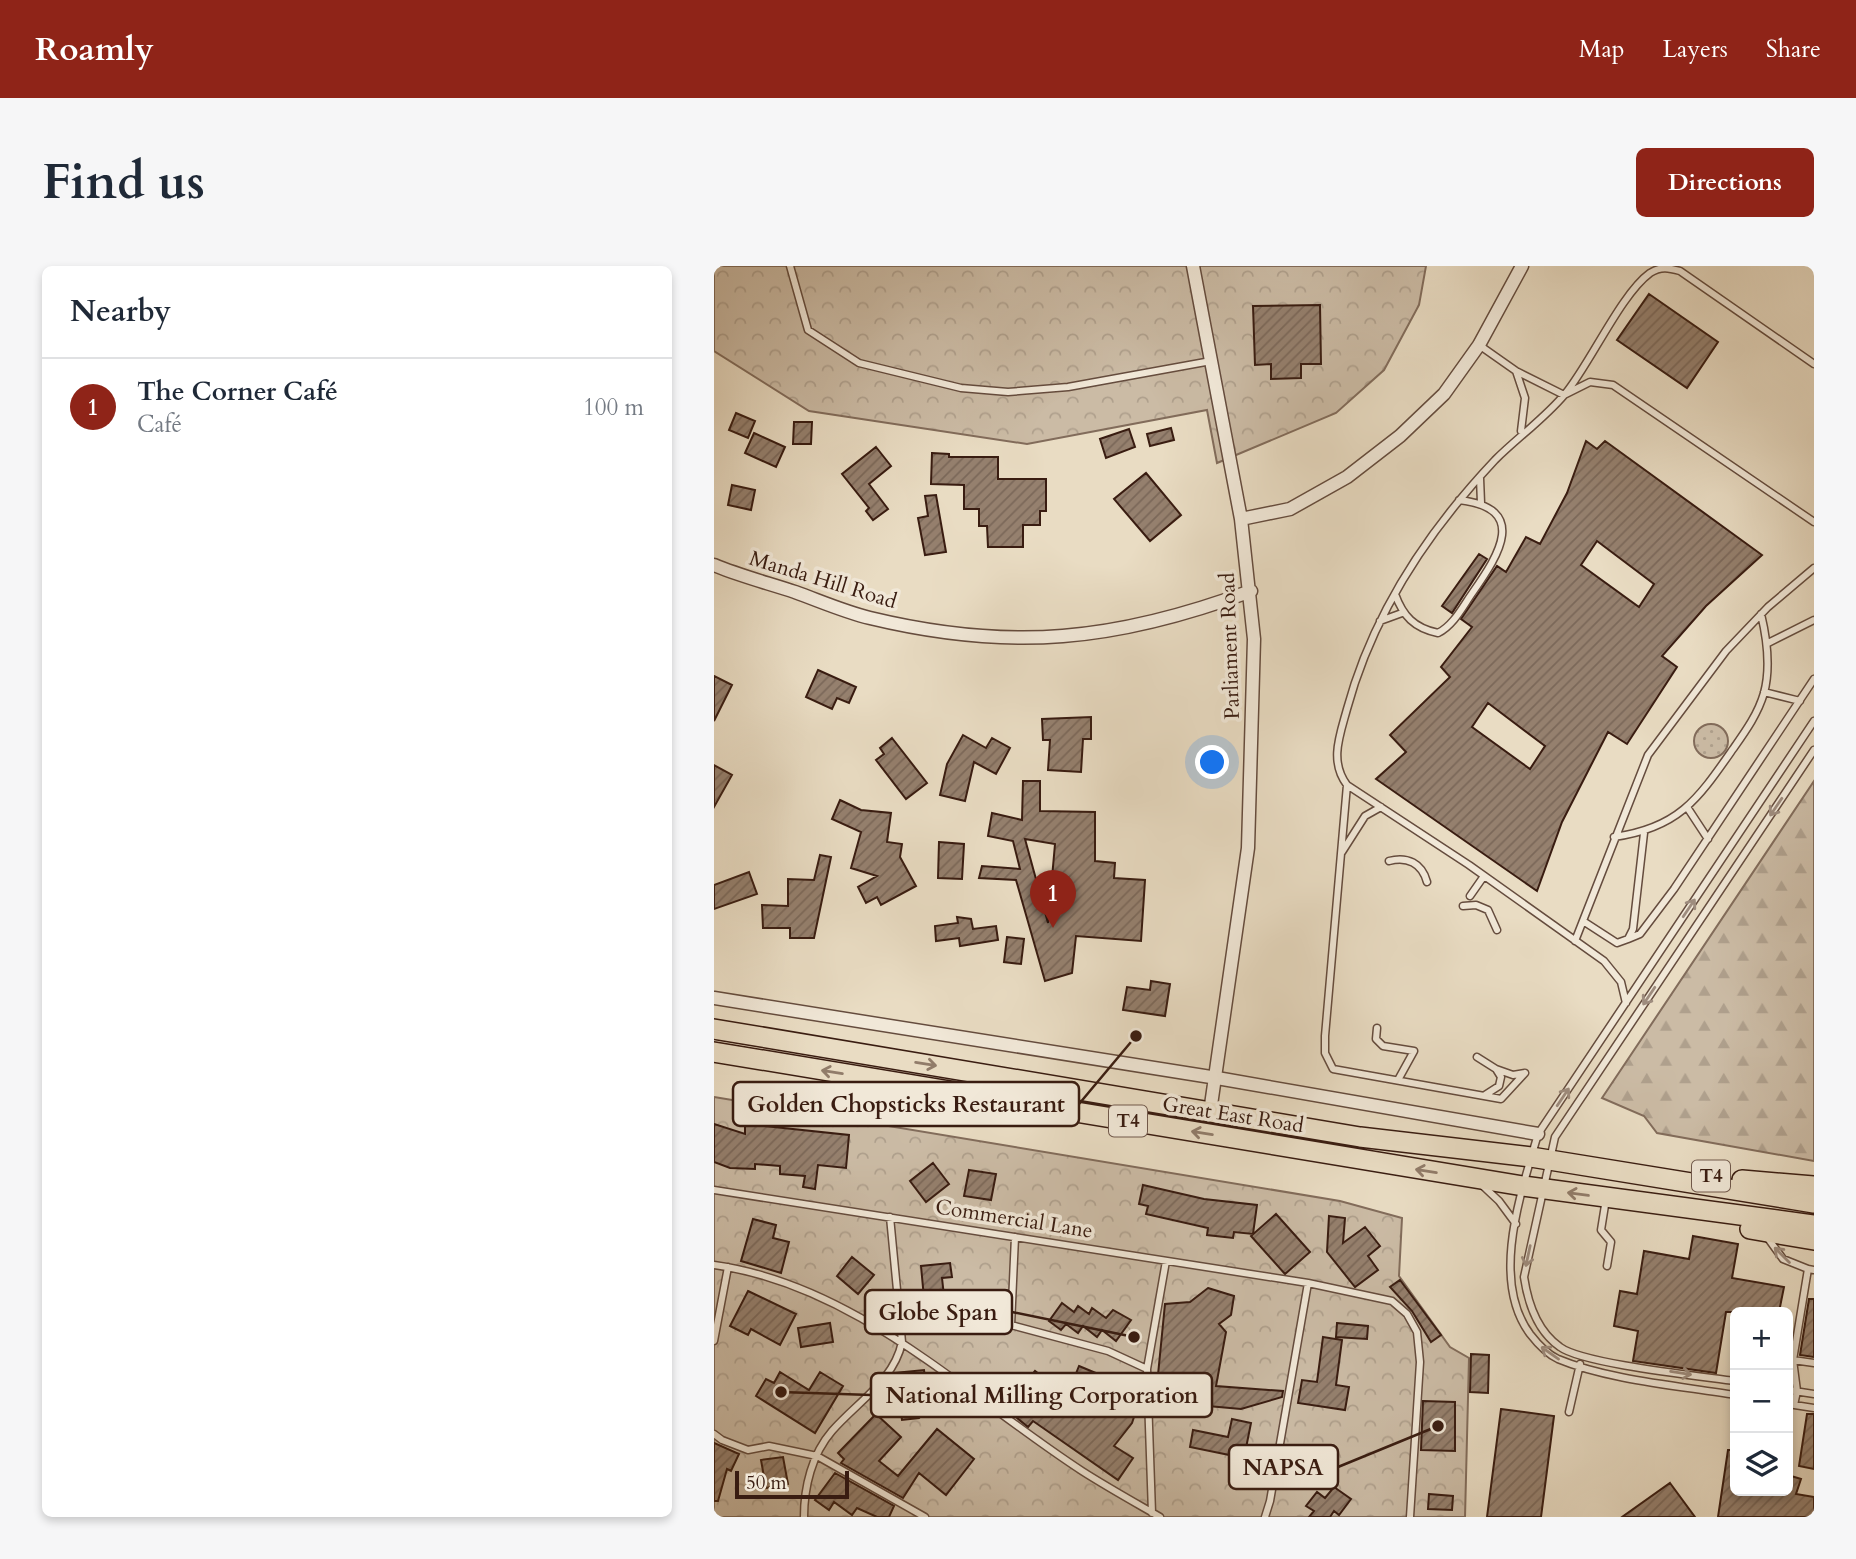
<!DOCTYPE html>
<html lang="en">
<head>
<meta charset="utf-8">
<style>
	body { margin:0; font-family:Cardo,serif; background:#f6f6f7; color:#1f2937 }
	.controls { position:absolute; right:21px; bottom:21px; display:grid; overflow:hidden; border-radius:10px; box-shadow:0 4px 10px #0003 }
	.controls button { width:63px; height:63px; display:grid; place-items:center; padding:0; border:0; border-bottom:2px solid #e0e1e3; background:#fff; color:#1f2937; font:35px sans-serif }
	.scale { position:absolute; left:21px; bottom:18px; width:114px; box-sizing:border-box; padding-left:7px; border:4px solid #391c11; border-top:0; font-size:19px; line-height:24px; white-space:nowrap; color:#391c11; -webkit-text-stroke:5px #f1e8d8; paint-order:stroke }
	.you { position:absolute; left:499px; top:497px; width:24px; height:24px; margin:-18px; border:5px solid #fff; border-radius:50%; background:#1a73e8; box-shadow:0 0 0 10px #1a73e833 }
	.badge { display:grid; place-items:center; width:46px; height:46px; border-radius:50%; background:#8f2418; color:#fff; font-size:23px; font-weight:700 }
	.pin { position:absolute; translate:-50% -58px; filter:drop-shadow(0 2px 4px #0008) }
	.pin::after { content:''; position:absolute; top:37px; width:24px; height:21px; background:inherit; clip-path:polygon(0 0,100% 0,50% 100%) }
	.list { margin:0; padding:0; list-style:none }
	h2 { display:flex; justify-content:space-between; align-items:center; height:91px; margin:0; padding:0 28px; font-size:30px }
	h2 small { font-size:23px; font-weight:400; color:#747a83 }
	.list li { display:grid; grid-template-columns:46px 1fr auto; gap:21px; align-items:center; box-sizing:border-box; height:98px; padding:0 28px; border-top:2px solid #e0e1e3 }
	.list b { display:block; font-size:26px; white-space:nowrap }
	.list p { margin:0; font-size:23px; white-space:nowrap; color:#747a83 }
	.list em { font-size:23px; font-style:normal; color:#747a83 }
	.icon { flex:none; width:38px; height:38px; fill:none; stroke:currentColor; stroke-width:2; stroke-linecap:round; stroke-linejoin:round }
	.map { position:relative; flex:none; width:1100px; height:1251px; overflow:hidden; border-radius:10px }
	header { display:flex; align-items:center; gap:42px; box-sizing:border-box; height:98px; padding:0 35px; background:#8f2418; color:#fff }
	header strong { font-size:33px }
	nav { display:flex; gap:38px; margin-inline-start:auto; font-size:24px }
	.intro { display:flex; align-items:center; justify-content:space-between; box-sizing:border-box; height:168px; padding:0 42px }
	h1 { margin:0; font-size:49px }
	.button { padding:18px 32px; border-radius:10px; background:#8f2418; color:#fff; font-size:24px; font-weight:700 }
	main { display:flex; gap:42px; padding:0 42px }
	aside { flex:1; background:#fff; border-radius:10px; box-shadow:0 4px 10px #0003 }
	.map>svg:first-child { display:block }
	.grass { fill:url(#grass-dots); stroke:#826c5b; stroke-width:2 }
	.forest { fill:url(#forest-firs); stroke:#826c5b; stroke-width:2 }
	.park { fill:url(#park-crowns); stroke:#826c5b; stroke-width:2 }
	.building { fill:url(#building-hatch); stroke:#391c11; stroke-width:2; fill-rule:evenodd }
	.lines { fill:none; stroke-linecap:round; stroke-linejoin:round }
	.lane-casing { stroke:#654c3e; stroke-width:9 }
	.street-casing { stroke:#654c3e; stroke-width:15 }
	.primary-casing { stroke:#391c11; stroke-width:22 }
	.lane { stroke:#f1e8d8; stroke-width:6 }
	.street { stroke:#f1e8d8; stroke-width:12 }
	.primary { stroke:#e9dcc3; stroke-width:19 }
	.oneway { stroke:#9e8c7e }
	.oneway2 { stroke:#917c6a }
	.labels { text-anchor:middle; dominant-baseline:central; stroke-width:7; stroke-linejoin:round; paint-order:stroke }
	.shield { fill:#f1e8d8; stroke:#70594d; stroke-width:2 }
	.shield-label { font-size:19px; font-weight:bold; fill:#391c11 }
	.street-label { font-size:21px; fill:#391c11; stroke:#f1e8d8 }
	.leader { fill:none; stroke:#391c11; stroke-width:2.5 }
	.callout-dot { fill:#391c11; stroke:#f1e8d8; stroke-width:2.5 }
	.callout { fill:#f1e8d8; stroke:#391c11; stroke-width:2.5 }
	.callout-label { font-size:23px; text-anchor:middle; font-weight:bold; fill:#391c11 }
</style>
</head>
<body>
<header>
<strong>Roamly</strong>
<nav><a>Map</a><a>Layers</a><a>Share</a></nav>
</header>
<div class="intro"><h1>Find us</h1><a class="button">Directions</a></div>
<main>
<aside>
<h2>Nearby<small></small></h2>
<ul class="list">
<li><span class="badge">1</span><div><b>The Corner Café</b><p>Café</p></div><em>100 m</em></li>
</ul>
</aside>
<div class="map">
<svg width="1100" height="1251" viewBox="0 0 1100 1251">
	<defs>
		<pattern id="grass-dots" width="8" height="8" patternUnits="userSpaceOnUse" patternTransform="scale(1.75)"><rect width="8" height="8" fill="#cbbba5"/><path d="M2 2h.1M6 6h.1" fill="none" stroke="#afa08d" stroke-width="1.8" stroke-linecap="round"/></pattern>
		<pattern id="forest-firs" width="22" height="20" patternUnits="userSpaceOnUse" patternTransform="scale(1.75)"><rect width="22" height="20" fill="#cbbba5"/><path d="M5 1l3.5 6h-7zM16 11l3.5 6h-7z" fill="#afa08d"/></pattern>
		<pattern id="park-crowns" width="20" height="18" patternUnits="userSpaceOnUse" patternTransform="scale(1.75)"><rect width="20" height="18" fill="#cbbba5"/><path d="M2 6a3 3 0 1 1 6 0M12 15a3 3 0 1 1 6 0" fill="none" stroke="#afa08d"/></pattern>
		<pattern id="building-hatch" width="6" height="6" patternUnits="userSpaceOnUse" patternTransform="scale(1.75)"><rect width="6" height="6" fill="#95806e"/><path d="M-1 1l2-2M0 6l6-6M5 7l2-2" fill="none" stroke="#7b6859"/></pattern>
	</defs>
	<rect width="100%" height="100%" fill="#e9dcc3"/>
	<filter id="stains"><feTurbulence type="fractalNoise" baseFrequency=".00286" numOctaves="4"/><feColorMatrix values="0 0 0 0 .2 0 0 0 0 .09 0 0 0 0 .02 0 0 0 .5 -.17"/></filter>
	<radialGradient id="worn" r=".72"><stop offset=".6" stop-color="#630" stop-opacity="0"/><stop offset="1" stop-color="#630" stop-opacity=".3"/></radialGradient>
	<path class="grass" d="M980 475a17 17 0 1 1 34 0a17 17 0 1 1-34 0Z"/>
	<path class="forest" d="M1100,515V895L943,867L930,850L888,832Z"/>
	<path class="park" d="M0,0H712L705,39L670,104L622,147L503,197L493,144L313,178L95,145L0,85Z
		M0,831L626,935L688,952L685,1010L736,1081L755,1092L751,1251H0Z"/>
	<path class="building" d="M935,28L1004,76L973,122L903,74Z
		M606,39L607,98H587V112L557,113V98L541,99L539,40Z
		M22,147L41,155L34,172L15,164Z
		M80,156H98L97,178H79Z
		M457,162L460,174L436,180L433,168Z
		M415,163L421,181L392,192L386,173Z
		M40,167L71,181L62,201L31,187Z
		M872,175L883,183L891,175L1048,289L992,340L948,390L963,401L913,478L894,466L848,556L823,625L662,513L692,486L676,469L736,411L727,401L758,361L747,353L783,300L792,306L812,271L826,278L853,227ZM883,275L940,318L925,341L867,299ZM774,437L831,480L816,503L758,461Z
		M162,181L177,200L155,218L174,243L159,254L152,245L155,242L128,208Z
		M218,187L235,188V191H284V213H332V245H326V259H309V281H274L273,260H265V243H250V219L217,218Z
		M432,207L467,249L436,275L400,233Z
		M18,219L41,224L37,244L14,239Z
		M222,229L232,286L211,289L204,252L214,250L211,230Z
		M765,288L773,293L738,347L728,340Z
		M104,404L142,421L135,437L123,432L118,443L92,431Z
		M0,410L18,419L0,455Z
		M377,451V473H369L367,506L334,504L336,474H329L328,453Z
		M249,469L272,482L278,472L296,482L282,508L260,496L251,535L226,529L233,498Z
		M178,472L213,517L192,533L162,494L170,488L166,482Z
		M0,499L18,509L0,541Z
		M309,515H326V545L381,546V595L401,597L400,612L431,614L427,675L362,670L358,707L331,715L302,614L265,612L268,600L306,603L299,575L274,570L278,547L308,554ZM311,573L341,578L334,657Z
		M126,534L147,544L177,547L173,576L188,578L186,591L202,620L167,639L163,631L152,637L144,621L163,610L137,602L147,566L118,553Z
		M225,576L250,578L248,613L224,612Z
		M106,589L117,591L100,672H76V662H49L48,639L74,640V613L100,614Z
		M35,606L43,628L0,643V619Z
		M243,651L257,653L259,663L282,660L284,674L246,680L245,672L222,675L221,660L244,657Z
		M293,671L310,673L307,698L290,696Z
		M437,715L456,718L451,750L409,744L413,721L436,724Z
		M0,858L31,868V858L135,869L132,902L104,899L101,923L89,921L91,910L66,908V900L41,898V903L16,902L0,896Z
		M219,897L235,918L212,936L196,915Z
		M255,904L282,908L277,934L250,930Z
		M429,919L490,933L543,939L539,968L520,966L519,972L493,969L494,962L432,948L434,940L425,938Z
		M562,948L596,986L571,1008L537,970Z
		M615,950L631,952L629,977L651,961L666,980L654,990L664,1004L641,1021L613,986Z
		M39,953L62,959L59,972L75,976L67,1007L27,995Z
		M979,970L1024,978L1018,1012L1070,1021L1065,1046H1012L1002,1107L919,1095L924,1065L900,1060L906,1025L923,1028L930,985L975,993Z
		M138,991L160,1009L144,1028L123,1010Z
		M236,997L238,1011L228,1012L230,1030L210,1032L207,1000Z
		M686,1014L727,1069L717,1076L698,1045L676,1021Z
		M494,1022L520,1030L517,1049L505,1058L512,1066L502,1120L569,1125L568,1131L527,1143L472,1138L474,1114L444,1109L451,1038L476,1036Z
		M34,1025L82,1048L66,1079L37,1063L34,1069L16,1060Z
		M1095,1033H1100V1091L1086,1089Z
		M348,1037L360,1046L364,1040L375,1048L378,1042L392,1052L399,1044L417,1054L402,1075L388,1064L383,1071L369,1060L364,1067L352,1058L347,1064L335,1055Z
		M116,1057L119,1076L87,1081L84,1062Z
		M623,1057L654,1060L653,1073L622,1071Z
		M609,1071L628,1074L622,1119L635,1121L631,1144L584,1137L588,1114L603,1116Z
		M757,1088L775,1089L774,1127L756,1126Z
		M365,1100L418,1122L411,1138L423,1142L418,1157L400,1180L419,1192L404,1214L319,1155L314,1161L291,1142L321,1105L353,1130Z
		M210,1104L215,1141L205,1152L188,1154L181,1107Z
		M66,1106L95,1124L106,1106L129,1120L101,1167L42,1130L52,1113L60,1117Z
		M709,1135L741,1136V1185L707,1184Z
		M787,1143L840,1150L827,1251H773Z
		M162,1148L187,1171L165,1195L184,1210L223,1163L260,1193L232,1229L205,1207L189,1232L127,1197L130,1193L124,1187Z
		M1093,1148H1100V1203L1085,1200Z
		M518,1153L537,1157L530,1192L476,1181L479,1164L514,1171Z
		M0,1177L25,1188L17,1205L13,1203L4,1235H0Z
		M1014,1184H1021V1225H1074V1209L1087,1213L1082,1228L1100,1231V1251H1004Z
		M69,1191L74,1218L52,1222L47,1194Z
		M121,1207L180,1240L175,1251H163L143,1242L138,1249L120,1236L115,1244L101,1234Z
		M956,1217L981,1251H908Z
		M620,1221L637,1233L625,1249L620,1245L616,1251H595L600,1245L592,1240L603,1226L611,1232Z
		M715,1228L739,1230L738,1244L714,1243Z"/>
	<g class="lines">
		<g class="lane-casing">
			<path id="lane" d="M76,0L94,64L145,97L247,122L294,126L354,121L497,95
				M765,79L802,105L850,129L876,116L899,119L1100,256
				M802,105L811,132L807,165
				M766,212L767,237
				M681,328C689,350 700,362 724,367C740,359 749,340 759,326C785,289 815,242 745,234
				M666,355L688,347
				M1054,377L1100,354
				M1050,426L1086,435
				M633,519L611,770V787L619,803L787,833L811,807
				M973,541L994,573
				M900,571C965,562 984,533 1019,483C1031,466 1044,448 1050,427C1057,401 1053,373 1047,348
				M628,586L651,550L667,541
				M675,595C693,590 708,597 713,616
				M756,630L770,610
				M749,640L762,639L774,644L783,664
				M869,655L903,677L914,673L919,663L930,567
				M914,673L926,668L960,623L1100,413
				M861,675L934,489L1012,385L1054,341L1100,302
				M912,737L907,716L890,695L755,599L633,519C615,495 626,469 633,443C659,347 713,266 781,194C803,172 831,152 851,128C876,98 907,28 936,7C947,0 955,2 966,5L1100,98
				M663,762L662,773L669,780L700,785L684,814
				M763,791L782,803L787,811L785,820L771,829
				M782,803L799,809L811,807
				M769,920L785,935L802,958
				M0,924L594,1017
				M892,933L887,964L897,976L893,1000
				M301,971L297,1059L394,1085L433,1103
				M1053,971L1069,993L1094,1003
				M0,999C143,1019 251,1129 368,1205C393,1221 420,1236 446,1251
				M0,1075L14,1001
				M1079,1094L1100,1097
				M1021,1115C986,1110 869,1098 846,1081C823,1065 814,1038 810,1011L841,871L1100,484
				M1074,1124L1100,1128
				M1021,1129C967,1120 894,1114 844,1093C833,1088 823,1077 816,1068C776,1014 807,927 824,868L1100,455
				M1074,1138L1100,1142
				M1080,1139L1083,1125L1079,1094L1094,1003L1100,1004
				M855,1146L866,1098
				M0,1168L8,1174L34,1184L55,1180L103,1190L211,1251
				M438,1247L433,1103L452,995
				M90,1251C90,1221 98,1188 118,1165C143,1136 180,1115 188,1076L176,951
				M551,1251L556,1235L594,1017L678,1035L693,1048L703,1066L706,1096L696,1251"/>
		</g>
		<g class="street-casing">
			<path id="street" d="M479,0L527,253L540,373L534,582L496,846
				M527,253L576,243L633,211L686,170L730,128L765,79L808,0
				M0,299C26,310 54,317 81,326C106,335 131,346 156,352C297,386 402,375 537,325
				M0,732L503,812L824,868"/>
		</g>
		<g class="primary-casing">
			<path id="primary" d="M0,763L646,871L817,891L1100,937
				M0,786L809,920L1100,959
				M1028,914L1100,920
				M1036,963L1100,974"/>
		</g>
		<use href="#lane" class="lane"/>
		<use href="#street" class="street"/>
		<use href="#primary" class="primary"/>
	</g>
	<defs><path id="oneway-shaft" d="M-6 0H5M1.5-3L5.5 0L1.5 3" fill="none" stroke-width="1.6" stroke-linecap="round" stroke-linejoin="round" transform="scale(1.75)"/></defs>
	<g class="oneway">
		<use href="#oneway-shaft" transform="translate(1062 541) rotate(124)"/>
		<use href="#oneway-shaft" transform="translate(975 642) rotate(-56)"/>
		<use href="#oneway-shaft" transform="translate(935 730) rotate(124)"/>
		<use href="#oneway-shaft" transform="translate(849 831) rotate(-56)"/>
		<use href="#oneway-shaft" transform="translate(1068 989) rotate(-135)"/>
		<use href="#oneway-shaft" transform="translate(814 990) rotate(102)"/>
		<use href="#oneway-shaft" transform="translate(836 1087) rotate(-145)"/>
		<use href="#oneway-shaft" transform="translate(967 1107) rotate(9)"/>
	</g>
	<g class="oneway2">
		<use href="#oneway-shaft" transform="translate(212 798) rotate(9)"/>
		<use href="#oneway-shaft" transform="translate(118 806) rotate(-171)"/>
		<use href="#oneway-shaft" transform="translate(488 867) rotate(-171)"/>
		<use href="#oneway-shaft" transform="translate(712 905) rotate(-171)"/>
		<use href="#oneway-shaft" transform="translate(864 928) rotate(-172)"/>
	</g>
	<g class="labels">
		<g class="shield">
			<rect x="395" y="839.5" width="38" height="31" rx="5"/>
			<rect x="978" y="894.5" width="38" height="31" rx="5"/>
		</g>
		<g class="shield-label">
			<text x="414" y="855">T4</text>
			<text x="997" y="910">T4</text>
		</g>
		<g class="street-label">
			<text transform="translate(109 314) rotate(17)">Manda Hill Road</text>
			<text transform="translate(516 380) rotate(-92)">Parliament Road</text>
			<text transform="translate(519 849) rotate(9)">Great East Road</text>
			<text transform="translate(300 953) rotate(9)">Commercial Lane</text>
		</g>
	</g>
	<path class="leader" d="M422 770L365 838M420 1071L298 1046M67 1126L157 1129M724 1160L624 1201"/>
	<g class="callout-dot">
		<circle cx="422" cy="770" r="7"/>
		<circle cx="420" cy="1071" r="7"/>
		<circle cx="67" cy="1126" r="7"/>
		<circle cx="724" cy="1160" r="7"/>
	</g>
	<g class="callout">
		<rect x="19" y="816" width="346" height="44" rx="7"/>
		<rect x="151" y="1024" width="147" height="44" rx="7"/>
		<rect x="157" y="1107" width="341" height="44" rx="7"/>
		<rect x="515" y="1179" width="109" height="44" rx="7"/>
	</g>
	<g class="callout-label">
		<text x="192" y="846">Golden Chopsticks Restaurant</text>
		<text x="224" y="1054">Globe Span</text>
		<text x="328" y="1137">National Milling Corporation</text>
		<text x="569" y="1209">NAPSA</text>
	</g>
	<rect width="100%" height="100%" filter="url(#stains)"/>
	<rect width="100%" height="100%" fill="url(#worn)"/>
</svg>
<div class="controls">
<button>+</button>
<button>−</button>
<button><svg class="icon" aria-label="layers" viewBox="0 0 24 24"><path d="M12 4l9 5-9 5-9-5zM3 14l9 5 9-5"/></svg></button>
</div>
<div class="scale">50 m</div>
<div class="you"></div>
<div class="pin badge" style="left:339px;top:662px">1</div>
</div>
</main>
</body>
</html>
